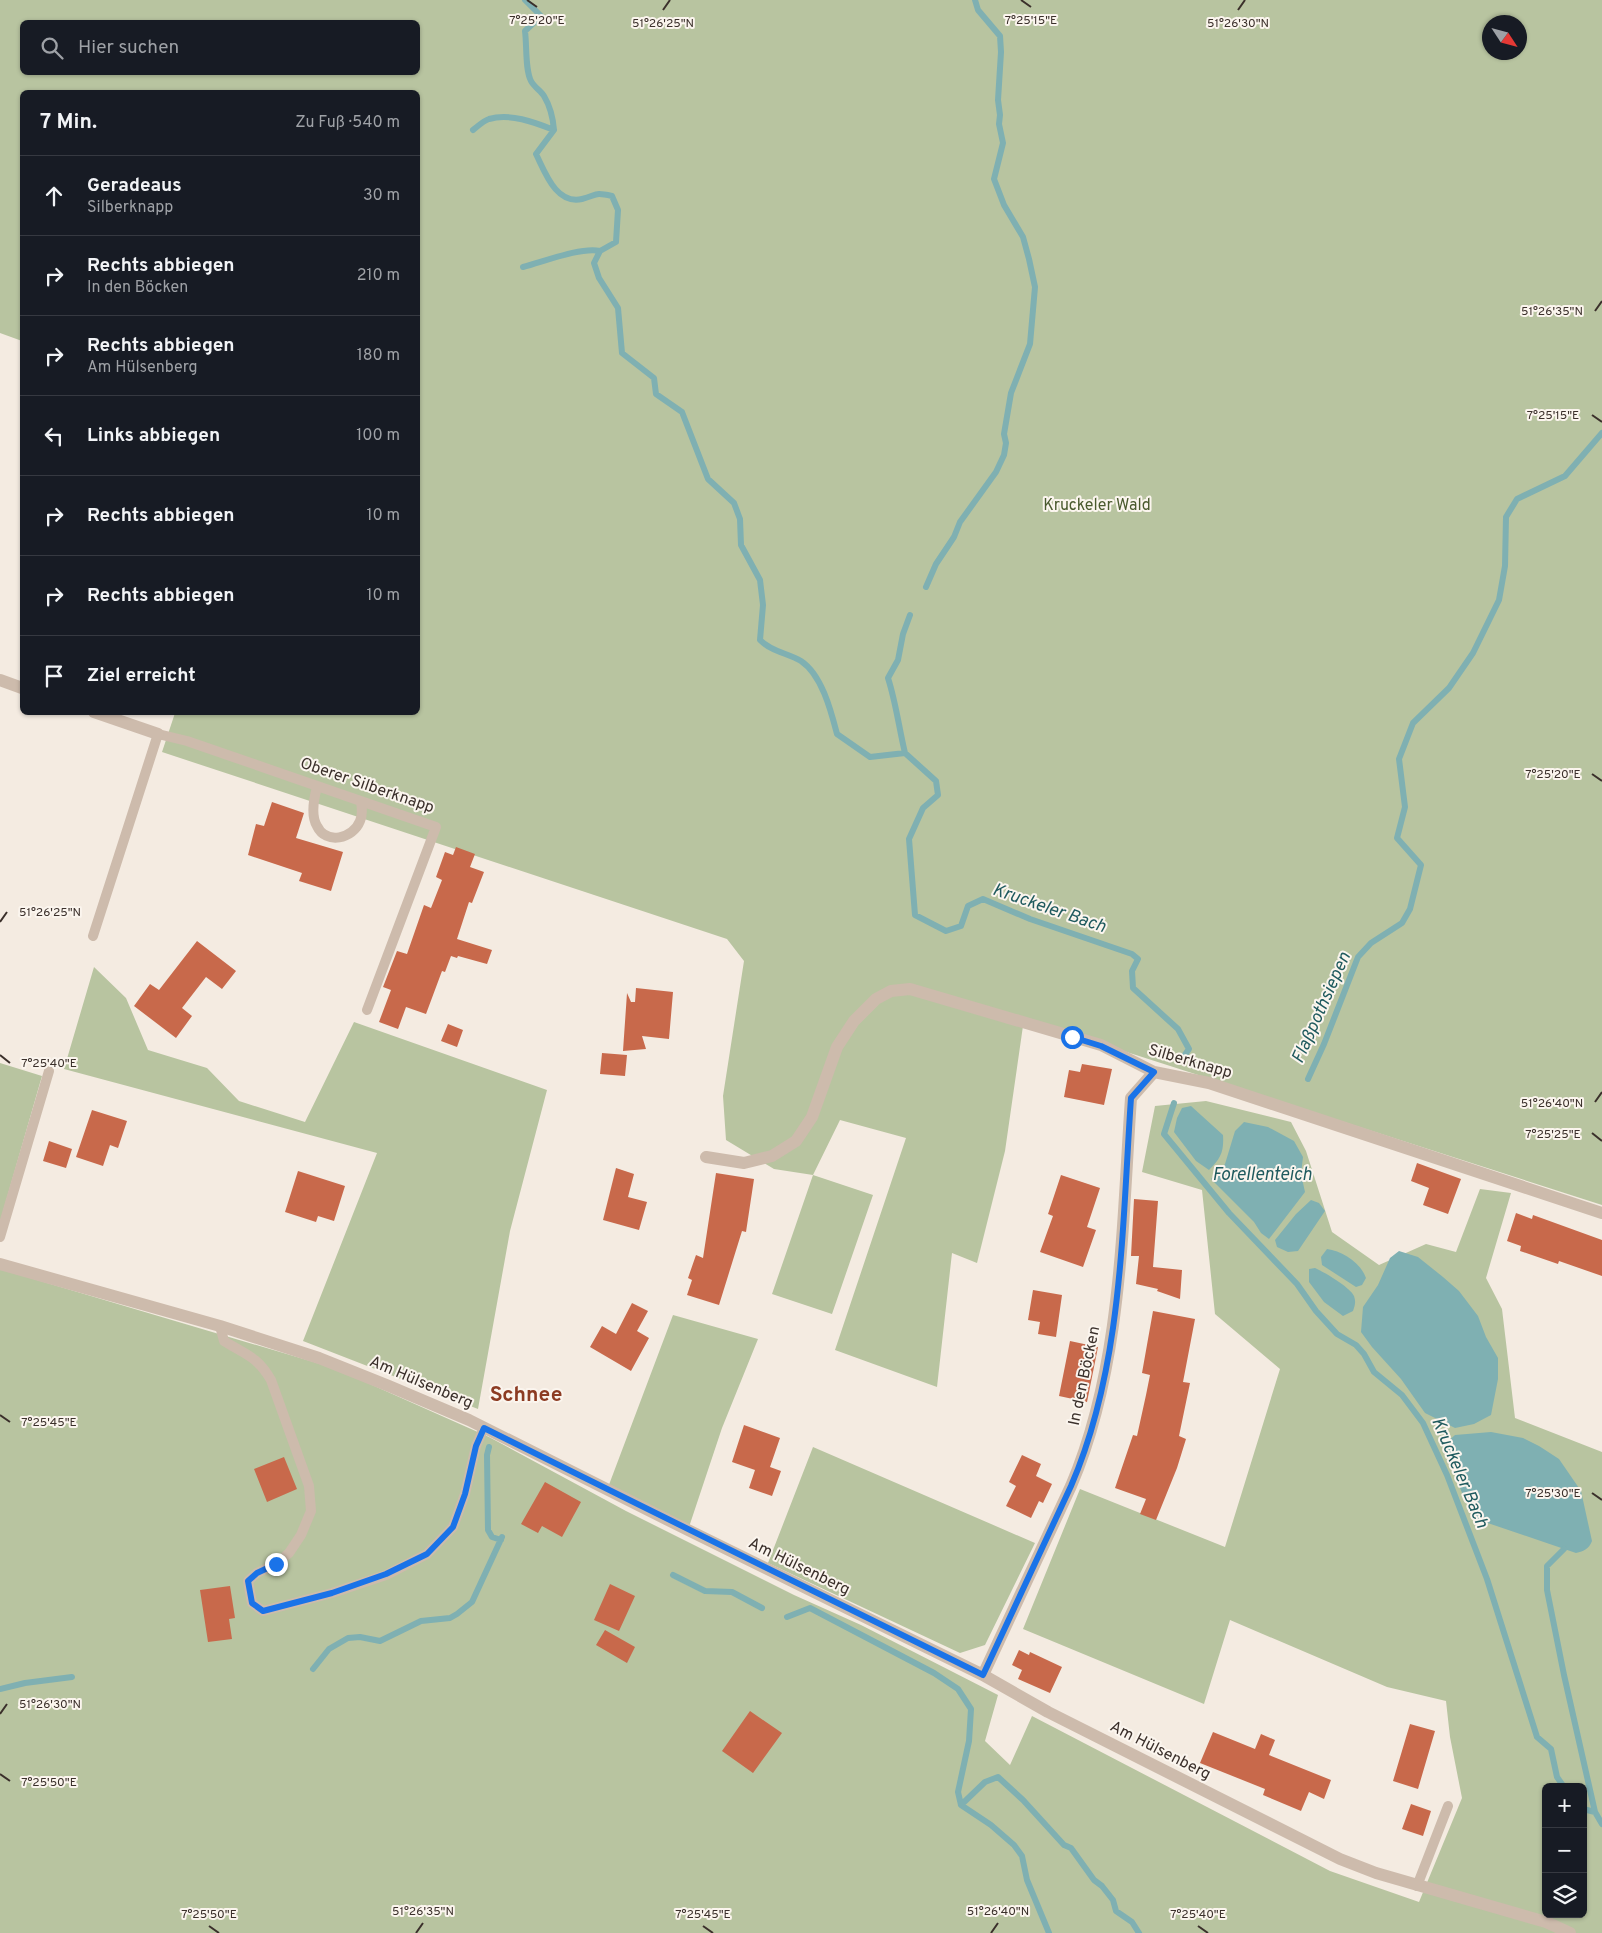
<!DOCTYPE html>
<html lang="de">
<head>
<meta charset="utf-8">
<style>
	body { margin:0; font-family:Overpass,sans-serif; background:#20242c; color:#f1f3f6 }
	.controls { position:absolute; right:15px; bottom:15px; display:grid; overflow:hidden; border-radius:8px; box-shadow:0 1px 4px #0004 }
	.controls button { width:45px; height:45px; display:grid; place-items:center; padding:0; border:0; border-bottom:1px solid #363941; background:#171b24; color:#f1f3f6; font:25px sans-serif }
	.compass { position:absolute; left:1482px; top:15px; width:45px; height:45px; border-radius:50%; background:#171b24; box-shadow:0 1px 4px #0004; rotate:126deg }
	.stop { position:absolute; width:15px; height:15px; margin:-11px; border:4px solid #1a73e8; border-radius:50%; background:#fff }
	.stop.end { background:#1a73e8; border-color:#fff; box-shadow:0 1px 5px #0008 }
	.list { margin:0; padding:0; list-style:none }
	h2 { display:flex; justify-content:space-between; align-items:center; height:65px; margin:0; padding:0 20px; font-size:21px }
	h2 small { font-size:16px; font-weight:400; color:#9ea1a6 }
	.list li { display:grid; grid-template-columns:32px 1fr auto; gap:15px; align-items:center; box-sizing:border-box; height:80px; padding:0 20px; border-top:1px solid #363941 }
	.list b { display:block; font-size:19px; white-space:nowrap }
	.list p { margin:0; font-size:16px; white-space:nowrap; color:#9ea1a6 }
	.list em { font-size:16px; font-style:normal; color:#9ea1a6 }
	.icon { flex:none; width:28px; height:28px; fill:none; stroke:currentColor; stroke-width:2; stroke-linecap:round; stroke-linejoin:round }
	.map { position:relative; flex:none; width:1602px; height:1933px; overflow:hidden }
	.search { position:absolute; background:#171b24; box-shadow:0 1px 4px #0004; left:20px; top:20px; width:400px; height:55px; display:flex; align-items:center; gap:12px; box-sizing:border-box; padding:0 18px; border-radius:8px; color:#9ea1a6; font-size:19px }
	.panel { position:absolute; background:#171b24; box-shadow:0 1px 4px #0004; left:20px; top:90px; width:400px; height:625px; border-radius:8px }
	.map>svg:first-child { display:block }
	.green { fill:#b8c4a0; fill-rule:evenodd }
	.water { fill:#7fb0b2 }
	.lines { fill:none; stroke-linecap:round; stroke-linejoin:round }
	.stream { stroke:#7fb0b2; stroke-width:6 }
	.building { fill:#c8694b }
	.service { stroke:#cdbbac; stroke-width:10 }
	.minor { stroke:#cdbbac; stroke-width:12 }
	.route { stroke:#1a73e8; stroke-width:6 }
	.ticks { fill:none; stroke:#3b302b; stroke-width:2 }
	.labels { text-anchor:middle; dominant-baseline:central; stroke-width:4; stroke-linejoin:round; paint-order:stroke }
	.park-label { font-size:16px; fill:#4a5a2e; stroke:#fbf5ee }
	.street-label { font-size:16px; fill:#3b302b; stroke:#fbf5ee }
	.water-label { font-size:18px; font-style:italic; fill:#1f5a5e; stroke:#fbf5ee }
	.district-label { font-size:21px; font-weight:bold; fill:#8c3b22; stroke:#fbf5ee }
	.ticks-label { font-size:12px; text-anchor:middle; fill:#3b302b; stroke:#fbf5ee; stroke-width:4; stroke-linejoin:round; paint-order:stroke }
</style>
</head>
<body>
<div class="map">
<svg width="1602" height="1933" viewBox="0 0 1602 1933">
	<rect width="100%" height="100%" fill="#f4ebe1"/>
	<path class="green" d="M0,0H1602V1205L1024,1019L1005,1151L977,1263L952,1253L937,1387L835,1350L906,1138L840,1120L813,1175L873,1195L832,1314L772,1294L813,1175L774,1169L726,1140L723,1096L744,961L727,939L162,752L175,713L418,712V92H22V341L0,333ZM22,22H418V72H22ZM1490,22H1520V52H1490Z
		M94,967L126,998L148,1050L207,1068L239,1101L305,1122L354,1022L547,1090L510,1231L478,1409L303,1341L377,1153L64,1069Z
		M0,1063L42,1076L0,1222Z
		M1206,1101L1291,1122L1306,1151L1332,1232L1379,1265L1426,1244L1456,1252L1480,1189L1511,1193L1486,1278L1502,1309L1515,1418L1602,1452V1933H0V1269L334,1368L489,1437L626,1511L794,1595L861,1625L998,1695L985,1741L1010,1765L1032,1716L1330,1871L1419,1902L1462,1798L1450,1737L1446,1701L1387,1687L1230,1620L1204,1704L1023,1629L1080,1489L1225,1547L1280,1369L1215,1314L1202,1190L1142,1172L1155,1106ZM1546,1787H1583V1914H1546Z
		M673,1315L758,1339L722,1428L688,1530L607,1490Z
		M813,1447L1035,1543L985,1645L960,1653L768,1563Z"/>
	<path class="water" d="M1191,1106L1223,1135C1224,1152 1221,1158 1209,1170L1196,1161L1174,1132L1177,1118L1182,1108Z
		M1244,1122L1268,1127L1294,1141L1303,1157L1301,1174L1305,1192L1269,1239L1261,1233L1254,1222L1211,1179L1225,1164L1235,1131Z
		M1311,1200L1319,1203L1325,1211L1298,1251L1288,1252L1277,1247L1275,1240L1296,1214Z
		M1327,1249C1342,1251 1361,1263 1366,1278L1362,1285L1356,1287L1322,1265L1321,1257Z
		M1399,1251L1418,1257L1443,1277L1459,1291L1478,1316L1486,1337L1498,1358V1379L1491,1415L1474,1424L1455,1428L1425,1413L1401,1379L1372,1347L1361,1332L1363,1307L1378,1285L1390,1258Z
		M1315,1268C1324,1272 1350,1287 1354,1296C1356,1302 1355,1305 1353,1311L1343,1316L1324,1302L1309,1282V1269Z
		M1491,1432L1523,1438L1539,1446L1559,1459L1581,1491L1592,1541C1589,1549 1584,1551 1576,1553L1476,1519C1464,1503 1450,1463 1446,1443L1455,1435Z"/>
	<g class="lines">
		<path class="stream" d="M525,0L541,16L525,31C527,47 525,69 531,81C534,87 541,91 544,96C550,106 553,118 554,130L536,154C545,172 556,205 582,199C598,195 593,192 612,196L618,210L616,242L600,251L594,263L599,278L618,308L622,353L654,378L656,394L682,412L708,479L734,503L740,519L741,545L760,580L763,605L760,640C772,652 788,653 801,661C822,675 831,711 837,734L870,757L905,753L936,781L938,795L923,808L909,839L915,915L946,931L961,926L968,906L983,899L1030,919L1132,954L1138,959L1132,971L1133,988L1178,1029L1189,1049L1181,1060
			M473,130C477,127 483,121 489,119C510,113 534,122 554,130
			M523,267C543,262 580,247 600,251
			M926,587L936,564L954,537L960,522L996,472L1004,455L1006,443L1004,434L1011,393L1030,344L1035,287L1029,259L1023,237L1004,205L994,179L1003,143L999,124L1000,115L998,100L1001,52L1000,36L978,10L975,0
			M905,753C899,728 896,703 888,678L898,660L903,634L910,615
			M1308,1079L1324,1044L1358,957L1371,943L1402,923L1410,909L1421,865L1397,838L1405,807L1399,759L1413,723L1449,688L1473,653L1499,600L1505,566L1506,517L1517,499L1565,476L1602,433
			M1174,1103L1164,1134L1229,1213L1297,1284L1316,1311L1337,1334L1356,1345L1364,1354L1374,1372L1402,1395L1423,1423L1447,1475L1487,1579L1537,1737L1551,1749L1557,1777L1564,1787
			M489,1447L487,1455L488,1530L492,1537L501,1540
			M1564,1549L1547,1566V1590L1564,1675L1595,1812
			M673,1575L705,1591L732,1592L762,1608
			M787,1617L810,1608L934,1673L958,1689L971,1709L969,1741L958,1792L961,1805L991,1825L1014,1845L1022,1856L1027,1880L1049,1933
			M313,1669L329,1649L348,1638L360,1637L380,1641L421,1621L450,1618L457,1614L472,1602L502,1537
			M0,1689L25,1683L72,1677
			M961,1805L985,1782L998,1777L1023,1800L1064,1845L1071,1848L1094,1880L1102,1886L1113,1900L1116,1911L1132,1922L1139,1933
			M1583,1809L1595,1812L1602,1824"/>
	</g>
	<path class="building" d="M272,802L304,813L296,838L343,852L331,891L299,881L302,873L248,855L256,824L264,826Z
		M456,847L475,854L470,867L484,872L472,903L469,902L457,939L492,950L487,964L458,956L457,958L451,956L445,972L442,971L426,1014L406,1007L398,1029L379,1022L391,990L383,987L397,951L407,954L424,905L431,908L442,880L436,877L445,852L453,855Z
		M197,941L236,971L222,989L206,977L182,1008L192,1016L176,1038L134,1006L150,984L159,990Z
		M636,988L673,992L669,1039L642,1036L646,1049L623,1051L627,993L631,1002H635Z
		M448,1024L463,1030L457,1047L441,1041Z
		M602,1053L627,1055L625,1076L600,1074Z
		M1082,1064L1112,1069L1104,1105L1064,1097L1069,1070L1080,1072Z
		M92,1110L127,1121L118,1148L110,1145L103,1166L76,1157Z
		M49,1141L72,1149L66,1168L43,1161Z
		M1417,1163L1461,1179L1448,1214L1423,1205L1429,1188L1411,1181Z
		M616,1168L634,1174L628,1197L647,1202L639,1230L603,1220Z
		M298,1171L345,1186L334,1221L318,1216L316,1222L285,1212Z
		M716,1173L754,1179L746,1232L742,1231L719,1305L687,1295L692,1280L688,1278L696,1255L703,1258Z
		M1061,1175L1100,1188L1087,1227L1096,1230L1083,1267L1040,1252L1053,1216L1048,1214Z
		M1134,1199L1158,1201L1153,1267L1182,1270L1180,1299L1157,1291L1158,1289L1136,1284L1139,1256H1131Z
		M1516,1213L1532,1219L1533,1215L1602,1240V1276L1559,1261L1558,1264L1520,1251L1521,1246L1507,1241Z
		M1033,1290L1062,1295L1056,1337L1038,1334L1040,1322L1028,1320Z
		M632,1303L648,1311L637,1331L649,1338L631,1371L590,1347L602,1326L616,1334Z
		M1153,1311L1195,1319L1183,1382L1190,1383L1179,1436L1186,1439L1177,1468L1156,1520L1140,1514L1146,1499L1115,1488L1133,1435L1137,1436L1146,1395L1150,1375L1142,1373Z
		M1070,1341L1098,1347L1087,1402L1059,1396Z
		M744,1425L780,1438L770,1467L781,1471L772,1496L749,1488L755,1470L732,1462Z
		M1022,1455L1041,1464L1036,1476L1052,1484L1043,1503L1039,1501L1031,1518L1006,1506L1016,1486L1009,1482Z
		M284,1457L297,1489L267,1502L254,1469Z
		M545,1482L581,1502L562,1537L542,1526L538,1533L521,1524Z
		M610,1584L635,1596L619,1631L594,1620Z
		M230,1586L235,1618L229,1619L232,1639L208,1642L200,1590Z
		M605,1630L635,1647L627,1663L596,1645Z
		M1019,1650L1029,1655L1030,1652L1062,1667L1050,1693L1018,1679L1022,1670L1012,1665Z
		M750,1711L782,1733L753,1773L722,1751Z
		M1410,1724L1435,1731L1418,1789L1393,1781Z
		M1213,1732L1255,1749L1261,1734L1275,1740L1269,1755L1331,1780L1324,1799L1309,1792L1301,1811L1263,1795L1265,1789L1200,1763Z
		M1411,1804L1431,1811L1423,1836L1402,1829Z"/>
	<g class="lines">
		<path class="service" d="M317,787C314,798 311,816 317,826C326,845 353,839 360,821C363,815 362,808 361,802
			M93,936L158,734L187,741L436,827L367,1010
			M0,1237L49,1071
			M220,1326L224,1341C246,1355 257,1356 271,1380L309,1486L311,1511L301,1535L289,1553L276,1564L257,1573L248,1581L252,1603L263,1611L332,1593L386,1575L427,1554L453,1527L465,1494L476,1446L484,1428
			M1417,1886L1448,1806"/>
		<path class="minor" d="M0,680L22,688
			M94,712L158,734
			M706,1157L744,1163L772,1156L796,1141L812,1117L837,1047L854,1021L876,999L891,991L910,989L1101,1045L1154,1072L1209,1083L1602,1213
			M0,1264L220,1326L319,1358L389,1386L469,1420L688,1530L983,1675L1048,1712L1340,1859L1376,1873L1546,1922L1570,1933
			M983,1675L1071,1486C1122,1367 1122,1226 1131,1098L1154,1072"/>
	</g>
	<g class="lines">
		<path class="route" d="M276,1564L257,1573L248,1581L252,1603L263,1611L332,1593L386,1574L427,1554L453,1527L465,1494L476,1446L484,1428L983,1675L1071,1486C1123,1366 1122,1227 1131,1098L1154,1072L1101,1046L1072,1037"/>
	</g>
	<path class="ticks" d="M527,0L537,7M1021,0L1031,7M663,10L670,0M1238,10L1245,0M1595,311L1602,301M1592,415L1602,422M1592,774L1602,781M0,922L7,912M0,1055L10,1063M1595,1102L1602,1092M1592,1133L1602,1141M0,1415L10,1422M1592,1493L1602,1500M0,1714L7,1704M0,1774L10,1781M209,1926L219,1933M703,1926L713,1933M1198,1926L1208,1933M416,1933L423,1923M991,1933L998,1923"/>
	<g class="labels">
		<g class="park-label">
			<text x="1097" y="506">Kruckeler Wald</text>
		</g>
		<g class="street-label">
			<text transform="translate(367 786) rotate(19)">Oberer Silberknapp</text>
			<text transform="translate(1190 1062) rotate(16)">Silberknapp</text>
			<text transform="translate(1085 1376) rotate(-78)">In den Böcken</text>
			<text transform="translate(421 1383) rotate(23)">Am Hülsenberg</text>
			<text transform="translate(799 1567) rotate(26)">Am Hülsenberg</text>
			<text transform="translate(1160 1751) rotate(27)">Am Hülsenberg</text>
		</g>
		<g class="water-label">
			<text transform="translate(1049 909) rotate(19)">Kruckeler Bach</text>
			<text transform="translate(1322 1008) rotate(-66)">Flaßpothsiepen</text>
			<text x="1262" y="1175">Forellenteich</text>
			<text transform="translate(1459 1473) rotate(67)">Kruckeler Bach</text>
		</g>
		<g class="district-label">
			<text x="526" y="1395">Schnee</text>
		</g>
	</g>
	<g class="ticks-label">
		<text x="537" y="24">7°25'20"E</text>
		<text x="1031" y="24">7°25'15"E</text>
		<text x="663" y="27">51°26'25"N</text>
		<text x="1238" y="27">51°26'30"N</text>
		<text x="1552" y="315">51°26'35"N</text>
		<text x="1553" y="419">7°25'15"E</text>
		<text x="1553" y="778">7°25'20"E</text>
		<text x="50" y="916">51°26'25"N</text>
		<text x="49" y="1067">7°25'40"E</text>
		<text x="1552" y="1107">51°26'40"N</text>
		<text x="1553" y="1138">7°25'25"E</text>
		<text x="49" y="1426">7°25'45"E</text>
		<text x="1553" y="1497">7°25'30"E</text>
		<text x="50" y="1708">51°26'30"N</text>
		<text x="49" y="1786">7°25'50"E</text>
		<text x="423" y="1915">51°26'35"N</text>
		<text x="998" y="1915">51°26'40"N</text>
		<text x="209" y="1918">7°25'50"E</text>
		<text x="703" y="1918">7°25'45"E</text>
		<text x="1198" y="1918">7°25'40"E</text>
	</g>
</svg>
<div class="controls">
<button>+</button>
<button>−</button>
<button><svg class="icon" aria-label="layers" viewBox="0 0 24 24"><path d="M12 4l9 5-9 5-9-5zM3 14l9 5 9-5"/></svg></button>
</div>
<svg class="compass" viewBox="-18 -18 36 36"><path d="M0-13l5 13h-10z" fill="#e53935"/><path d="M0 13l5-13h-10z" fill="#9ea1a6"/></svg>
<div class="stop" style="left:1072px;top:1037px"></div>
<div class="stop end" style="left:276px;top:1564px"></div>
<div class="search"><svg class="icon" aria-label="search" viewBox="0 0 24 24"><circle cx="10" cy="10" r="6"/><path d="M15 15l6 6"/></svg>Hier suchen</div>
<section class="panel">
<h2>7 Min.<small>Zu Fuß · 540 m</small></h2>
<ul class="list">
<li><svg class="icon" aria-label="ahead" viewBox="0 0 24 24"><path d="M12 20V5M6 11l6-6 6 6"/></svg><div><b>Geradeaus</b><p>Silberknapp</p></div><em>30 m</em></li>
<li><svg class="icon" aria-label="right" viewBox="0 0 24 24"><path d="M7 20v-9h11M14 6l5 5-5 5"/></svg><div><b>Rechts abbiegen</b><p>In den Böcken</p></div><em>210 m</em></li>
<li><svg class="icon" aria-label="right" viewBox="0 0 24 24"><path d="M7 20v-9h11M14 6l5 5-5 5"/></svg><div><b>Rechts abbiegen</b><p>Am Hülsenberg</p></div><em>180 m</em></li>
<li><svg class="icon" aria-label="left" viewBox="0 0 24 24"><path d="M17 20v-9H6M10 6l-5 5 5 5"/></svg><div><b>Links abbiegen</b></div><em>100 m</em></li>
<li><svg class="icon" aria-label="right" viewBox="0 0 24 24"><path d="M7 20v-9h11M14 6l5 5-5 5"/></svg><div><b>Rechts abbiegen</b></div><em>10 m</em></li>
<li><svg class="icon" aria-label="right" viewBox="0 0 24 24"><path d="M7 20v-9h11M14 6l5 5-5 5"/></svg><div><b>Rechts abbiegen</b></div><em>10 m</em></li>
<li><svg class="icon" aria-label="arrive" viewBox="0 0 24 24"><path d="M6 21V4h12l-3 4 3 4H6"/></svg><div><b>Ziel erreicht</b></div></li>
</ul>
</section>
</div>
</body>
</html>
